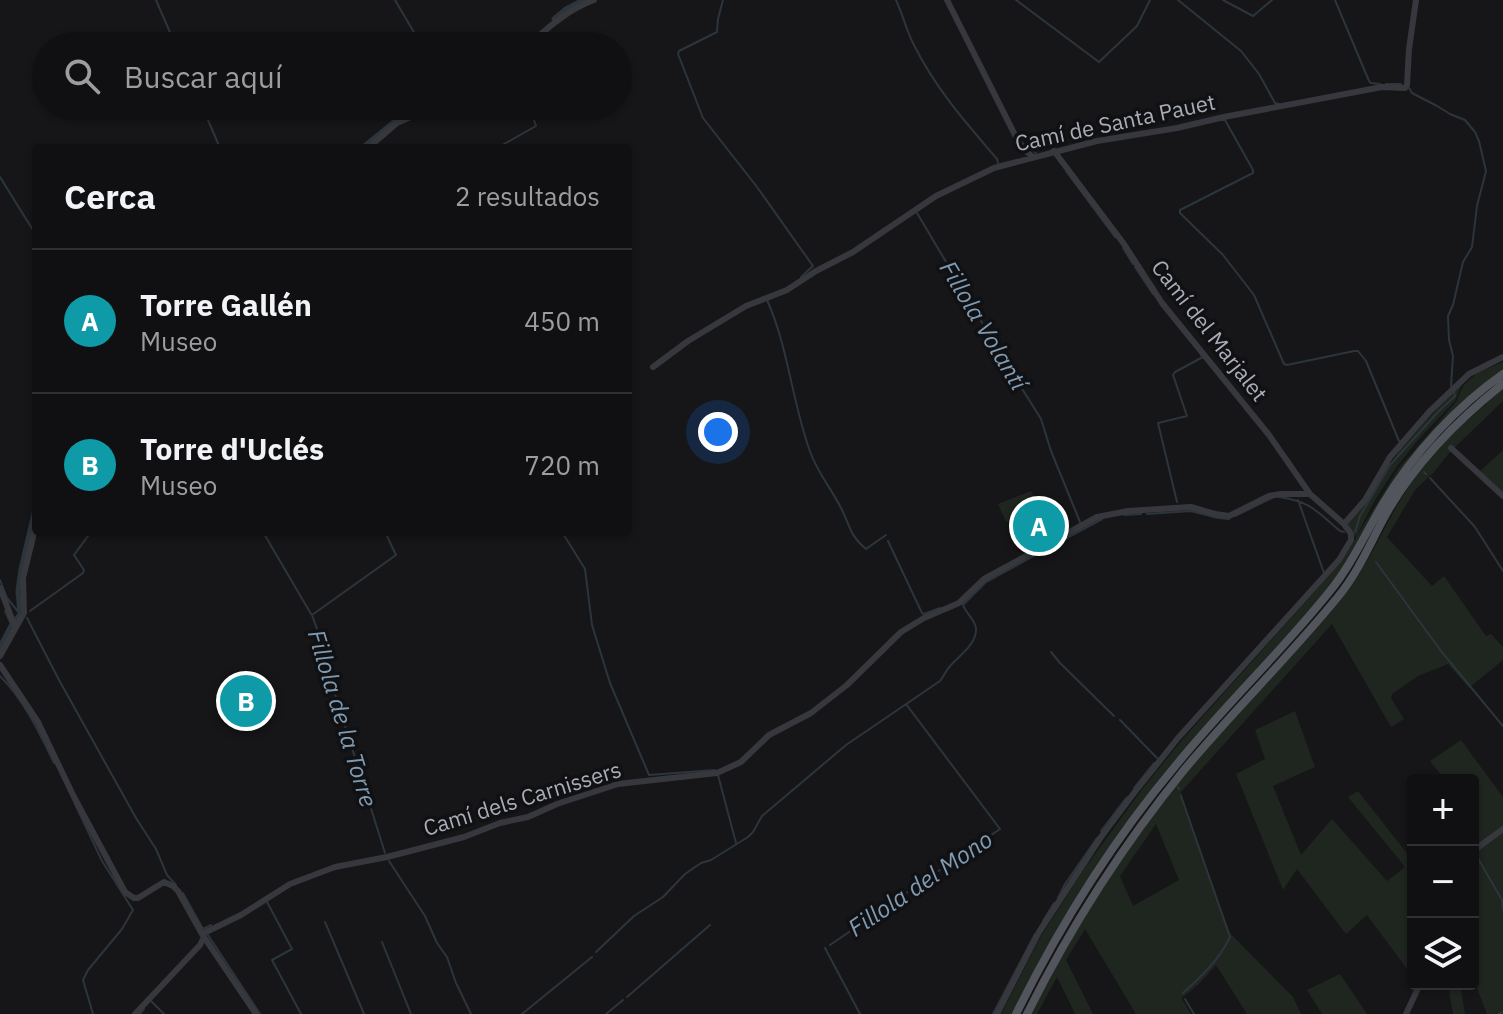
<!DOCTYPE html>
<html lang="es">
<head>
<meta charset="utf-8">
<style>
	body { margin:0; font-family:"IBM Plex Sans",sans-serif; background:#19191b; color:#f1f3f6 }
	.controls { position:absolute; right:24px; bottom:24px; display:grid; overflow:hidden; border-radius:8px; box-shadow:0 2px 6px #0004 }
	.controls button { width:72px; height:72px; display:grid; place-items:center; padding:0; border:0; border-bottom:2px solid #303032; background:#101012; color:#f1f3f6; font:40px sans-serif }
	.you { position:absolute; left:718px; top:432px; width:28px; height:28px; margin:-20px; border:6px solid #fff; border-radius:50%; background:#1a73e8; box-shadow:0 0 0 12px #1a73e833 }
	.badge { display:grid; place-items:center; width:52px; height:52px; border-radius:50%; background:#b45309; color:#fff; font-size:26px; font-weight:700 }
	.pin { position:absolute; translate:-50% -50%; border:4px solid #fff; box-shadow:0 2px 8px #0006 }
	.list { margin:0; padding:0; list-style:none }
	h2 { display:flex; justify-content:space-between; align-items:center; height:104px; margin:0; padding:0 32px; font-size:34px }
	h2 small { font-size:26px; font-weight:400; color:#9c9d9f }
	.list li { display:grid; grid-template-columns:52px 1fr auto; gap:24px; align-items:center; box-sizing:border-box; height:144px; padding:0 32px; border-top:2px solid #303032 }
	.list b { display:block; font-size:30px; white-space:nowrap }
	.list p { margin:0; font-size:26px; white-space:nowrap; color:#9c9d9f }
	.list em { font-size:26px; font-style:normal; color:#9c9d9f }
	.icon { flex:none; width:44px; height:44px; fill:none; stroke:currentColor; stroke-width:2; stroke-linecap:round; stroke-linejoin:round }
	.map { position:relative; flex:none; width:1503px; height:1014px; overflow:hidden }
	.search { position:absolute; background:#101012; box-shadow:0 2px 6px #0004; left:32px; top:32px; width:600px; height:88px; display:flex; align-items:center; gap:20px; box-sizing:border-box; padding:0 28px; border-radius:44px; color:#9c9d9f; font-size:30px }
	.panel { position:absolute; background:#101012; box-shadow:0 2px 6px #0004; left:32px; top:144px; width:600px; height:392px; border-radius:8px }
	.map>svg:first-child { display:block }
	.green { fill:#1e261f; fill-rule:evenodd }
	.lines { fill:none; stroke-linecap:round; stroke-linejoin:round }
	.stream { stroke:#2c353c; stroke-width:2 }
	.canal { stroke:#2c353c; stroke-width:5 }
	.minor { stroke:#37383d; stroke-width:6 }
	.major { stroke:#53555c; stroke-width:8 }
	.labels { text-anchor:middle; dominant-baseline:central; stroke-width:7; stroke-linejoin:round; paint-order:stroke }
	.street-label { font-size:22px; fill:#a8adb8; stroke:#111113 }
	.water-label { font-size:24px; font-style:italic; fill:#7f9bb3; stroke:#111113 }
</style>
</head>
<body>
<div class="map">
<svg width="1503" height="1014" viewBox="0 0 1503 1014">
	<rect width="100%" height="100%" fill="#161618"/>
	<path class="green" d="M1503,362V370L1474,393L1431,434L1339,574L1315,604L1181,753L1063,920L1035,969L1012,1014H1001L1041,936L1082,872L1143,788L1182,740L1341,562L1398,469L1456,402L1463,386L1477,373Z
		M1462,384L1455,401L1418,440L1395,469L1374,502L1356,537L1346,526L1363,506L1400,449L1452,392Z
		M1503,389V401L1450,452L1434,472L1415,490L1387,537L1432,586L1444,576L1486,636L1491,634L1503,647V660L1469,688L1448,664L1418,676L1392,694L1391,698L1404,719L1391,727L1332,624L1181,792L1189,819L1230,933L1293,997L1301,1014H1247L1216,965L1199,984L1183,997L1182,999L1191,1014H1136L1085,929L1066,960L1093,1014H1075L1057,977L1037,1014H1031C1076,924 1132,838 1196,761C1245,704 1300,652 1346,593C1371,561 1385,523 1407,489C1431,451 1469,418 1503,389ZM1156,824L1179,880L1133,906L1120,876Z
		M1503,450V495L1478,473Z
		M1031,491L1038,509H1041L1045,518L1035,522L1041,539L1051,536L1052,538L1036,546L1025,516L1006,522L998,504Z
		M1295,711L1315,767L1273,786L1301,855L1332,819L1387,881L1405,867L1348,797L1358,791L1413,861V977L1367,915L1346,934L1297,869L1283,890L1236,774L1265,759L1255,730Z
		M1461,740L1503,797V1011L1494,1014H1487L1473,978V780H1440L1443,777L1430,761Z
		M1340,974L1367,1014H1322L1307,990Z
		M1448,984H1460L1465,1014H1453Z"/>
	<g class="lines">
		<path class="stream" d="M156,0L176,46
			M395,0L422,46
			M723,0L718,19L717,32L679,51L678,54L703,118L757,187L813,266L801,277
			M896,0C903,15 907,33 915,47C936,89 967,124 997,159L998,163
			M1016,0L1099,62L1137,26L1150,0
			M1178,0L1241,51L1259,74L1275,103L1279,104
			M1223,0L1253,16L1272,0
			M1335,0L1369,81L1371,83L1380,84
			M1386,84H1401
			M1409,88L1412,93L1437,106L1450,114L1465,120L1475,132L1479,141L1486,171L1477,206L1472,247L1463,262L1453,305L1448,316L1449,340L1453,356L1451,386
			M202,106L220,148
			M1221,120H1225L1253,170V173L1180,210V213L1223,255L1254,295L1284,364L1287,365L1354,351H1358L1366,361L1399,441
			M1021,142L1036,153
			M497,148L536,126L529,106
			M1066,171L1115,237
			M0,177L36,235
			M917,213L1006,363L1041,419L1051,451L1080,522
			M1123,248L1133,264
			M1135,267L1153,294
			M767,300C789,349 792,404 811,454C818,473 832,490 841,508C850,525 849,535 866,549L886,535
			M1424,472L1426,474
			M1430,478L1475,527L1503,571
			M1279,497C1312,502 1316,511 1340,531L1344,532
			M1298,500L1324,573
			M1177,502L1158,423L1187,416L1173,375L1175,372L1203,357L1201,355
			M1147,514L1191,511L1218,518L1229,519
			M1124,515L1141,514
			M1235,516L1272,498
			M263,532L311,614
			M562,532L585,569L592,625L610,683L649,775L715,770
			M1355,532L1360,516L1390,465L1438,412L1455,396L1454,392
			M888,541L922,613L924,614L940,608
			M1376,562L1441,651L1503,726
			M0,580L7,598L20,614
			M30,611L83,573L84,570L74,555L91,532
			M27,618L59,680L136,818L156,849L167,875L176,885
			M0,646L11,624L5,611
			M1051,652L1060,663L1114,716
			M0,676C24,700 39,732 54,763
			M1120,720L1157,758
			M718,775L736,843
			M1178,787L1179,789
			M1134,788L1154,763
			M1181,796L1230,937C1219,960 1202,976 1183,993
			M75,804L102,861L133,910L122,929L88,970L83,980L93,1014
			M1101,831L1127,797
			M1477,851L1476,855L1502,900L1503,910
			M385,853L329,675V663L312,615L396,555L385,532
			M389,861L425,916L437,943L447,957L456,983L471,1014
			M183,893L203,929L211,925
			M1058,898L1065,884L1097,838
			M267,902L292,949L272,960L301,1014
			M1043,921L1054,903
			M325,922L364,1014
			M208,935L260,1014
			M382,942L411,1014
			M830,945L1000,829L906,704
			M825,948L860,1014
			M596,952L634,916L663,897L685,874L701,863L711,860L748,837L753,832L762,816L846,745L940,681C944,676 946,670 951,665C960,655 977,644 976,628C975,620 966,613 963,605L986,582L1102,519
			M627,997L710,925
			M1185,999L1194,1014
			M151,1001L164,1014
			M140,1014L144,1009
			M522,1014L592,957
			M606,1014L623,1000
			M993,1014L1035,934
			M1498,1014L1503,1012"/>
		<path class="canal" d="M554,19L566,9L583,0
			M522,46L534,37
			M398,119L428,106
			M362,148L394,122
			M16,620L20,614L18,591L21,569L36,505
			M0,647L11,626"/>
		<path class="minor" d="M947,0L1021,147L1033,157
			M527,46C548,28 567,10 594,0
			M368,148L397,123L436,106
			M653,367L688,341L746,306L787,290L816,271L853,252L936,196L994,168L1097,141L1177,128L1224,117L1382,87L1405,88L1407,85L1409,49L1416,0
			M1451,448L1503,496
			M1344,524L1365,500L1390,457L1430,411L1469,374L1503,357
			M0,588L15,627
			M0,656L24,613L23,578L36,525
			M0,665L38,722L74,797L125,892L134,898H138L164,882L173,886L178,891L202,934L256,1014
			M1473,851L1503,829
			M202,934L241,915L290,884L335,867L387,857L464,837L500,823L528,817L557,804L618,784L717,773L741,762L769,735L811,713L847,685L901,632L924,618L959,603L984,579L1097,517L1128,511L1191,507L1215,514L1229,516L1269,496L1281,494H1310
			M135,1014L200,945L204,937
			M997,1014L1039,932L1101,837L1134,793L1178,738L1339,560L1351,540V534L1344,524L1310,494L1269,435L1162,303L1124,244L1054,151
			M1406,1014L1420,984"/>
		<path class="major" d="M1016,1014C1060,925 1113,840 1177,764C1226,704 1282,651 1330,591C1352,564 1366,532 1384,502C1413,454 1457,406 1503,374
			M1027,1014C1070,928 1123,845 1184,770C1233,711 1289,657 1337,598C1361,569 1371,540 1389,509C1418,460 1459,419 1503,384"/>
	</g>
	<g class="labels">
		<g class="street-label">
			<text transform="translate(1115 122) rotate(-12)">Camí de Santa Pauet</text>
			<text transform="translate(1210 330) rotate(52)">Camí del Marjalet</text>
			<text transform="translate(522 798) rotate(-17)">Camí dels Carnissers</text>
		</g>
		<g class="water-label">
			<text transform="translate(984 325) rotate(59)">Fillola Volantí</text>
			<text transform="translate(343 718) rotate(73)">Fillola de la Torre</text>
			<text transform="translate(920 883) rotate(-34)">Fillola del Mono</text>
		</g>
	</g>
</svg>
<div class="controls">
<button>+</button>
<button>−</button>
<button><svg class="icon" aria-label="layers" viewBox="0 0 24 24"><path d="M12 4l9 5-9 5-9-5zM3 14l9 5 9-5"/></svg></button>
</div>
<div class="you"></div>
<div class="pin badge" style="left:1039px;top:526px;background:#0f9aa8">A</div>
<div class="pin badge" style="left:246px;top:701px;background:#0f9aa8">B</div>
<div class="search"><svg class="icon" aria-label="search" viewBox="0 0 24 24"><circle cx="10" cy="10" r="6"/><path d="M15 15l6 6"/></svg>Buscar aquí</div>
<section class="panel">
<h2>Cerca<small>2 resultados</small></h2>
<ul class="list">
<li><span class="badge" style="background:#0f9aa8">A</span><div><b>Torre Gallén</b><p>Museo</p></div><em>450 m</em></li>
<li><span class="badge" style="background:#0f9aa8">B</span><div><b>Torre d'Uclés</b><p>Museo</p></div><em>720 m</em></li>
</ul>
</section>
</div>
</body>
</html>
